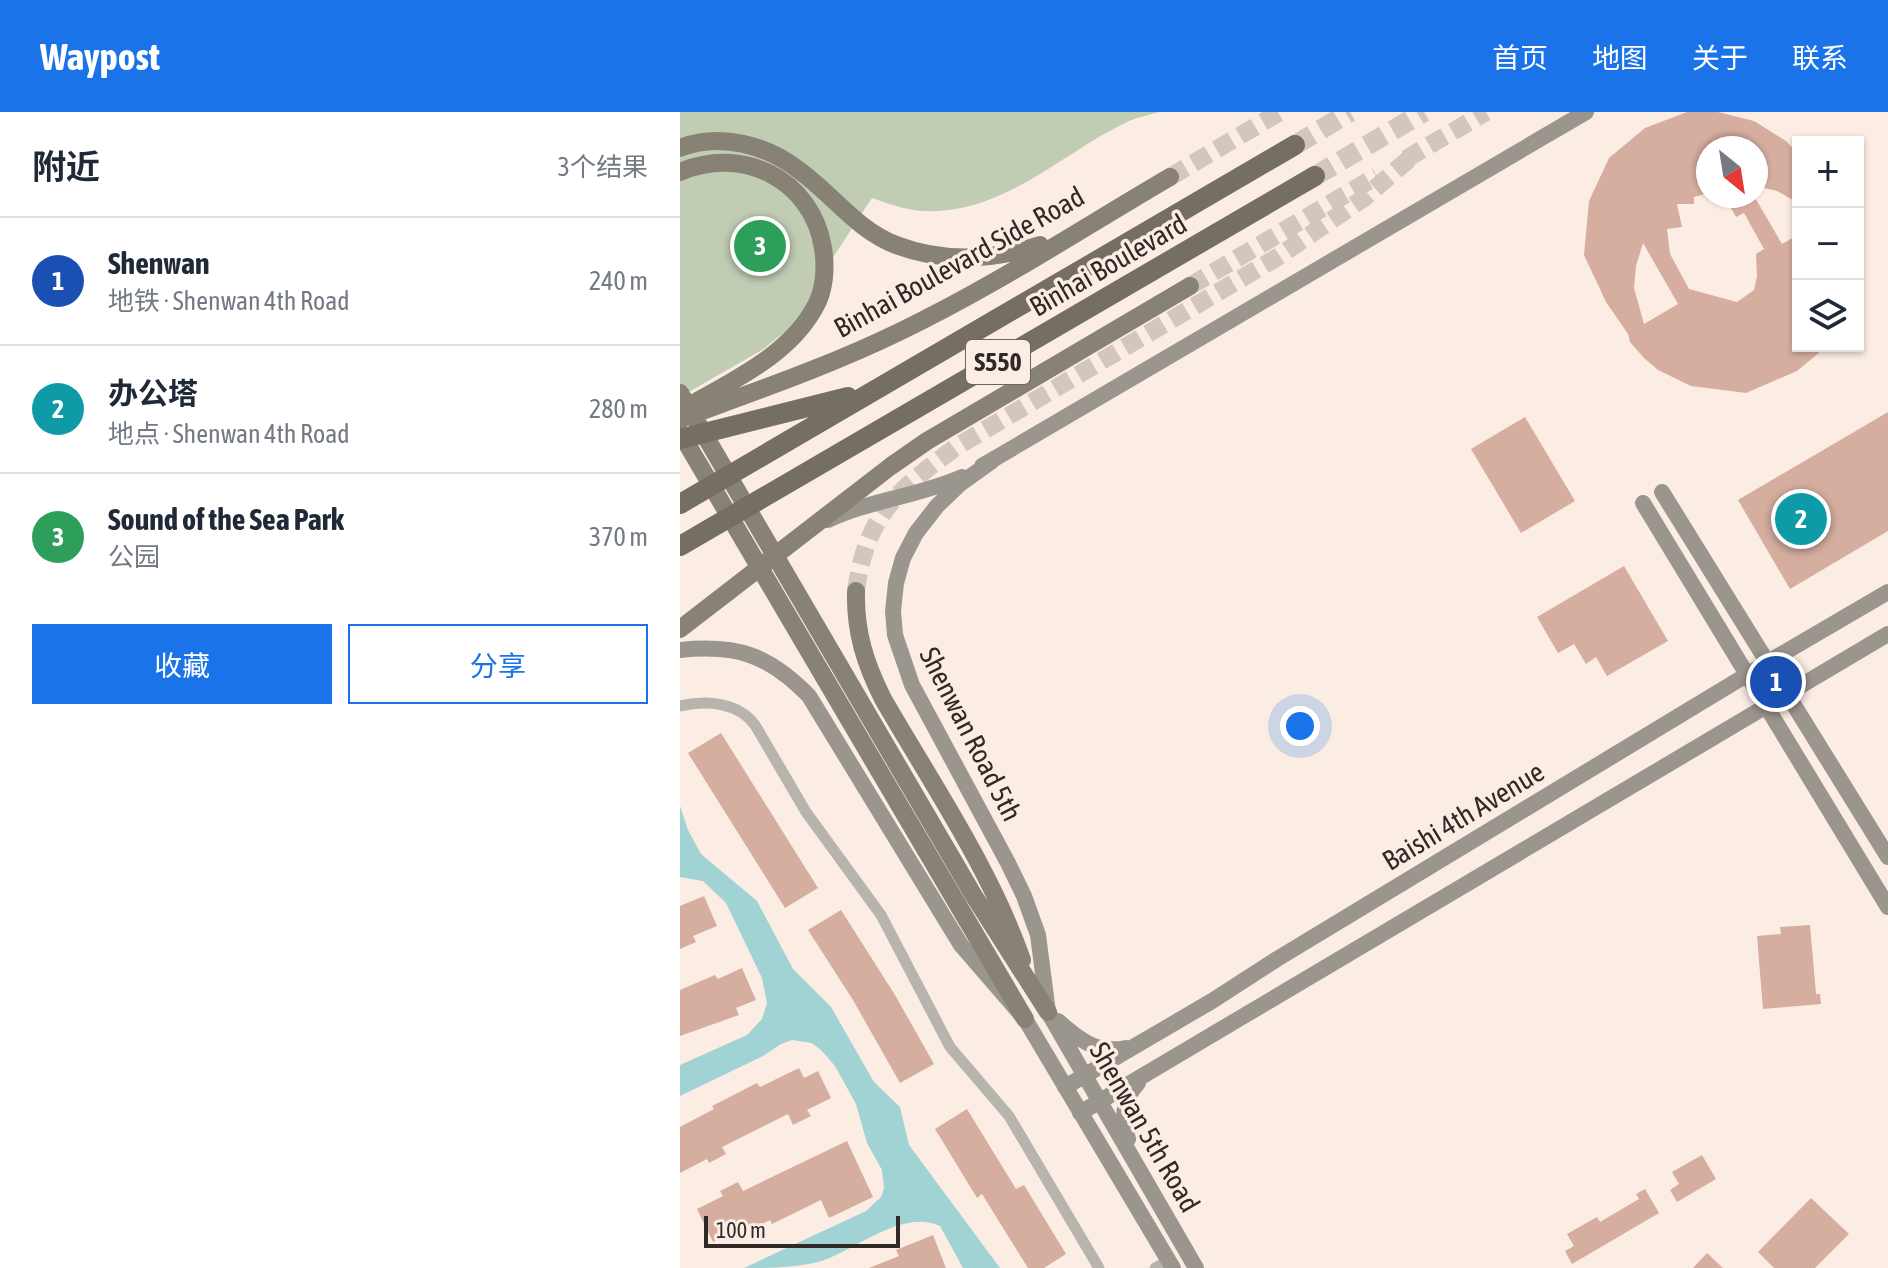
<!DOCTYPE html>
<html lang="zh">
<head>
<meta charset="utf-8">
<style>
	body { margin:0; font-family:"Asap Condensed","Noto Sans SC",sans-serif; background:#f2f2f3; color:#1f2937 }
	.controls { position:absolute; right:24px; top:24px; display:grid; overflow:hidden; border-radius:0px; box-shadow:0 2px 6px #0004 }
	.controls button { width:72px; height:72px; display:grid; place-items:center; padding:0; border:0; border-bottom:2px solid #e0e1e3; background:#fff; color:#1f2937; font:40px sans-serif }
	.compass { position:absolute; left:1016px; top:24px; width:72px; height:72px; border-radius:50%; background:#fff; box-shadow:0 2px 6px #0004; rotate:150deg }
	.scale { position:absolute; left:24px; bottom:20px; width:196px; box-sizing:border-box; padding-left:8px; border:4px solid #2f2a26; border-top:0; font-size:22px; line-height:28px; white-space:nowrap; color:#2f2a26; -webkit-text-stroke:6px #fbede3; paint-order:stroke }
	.you { position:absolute; left:620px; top:614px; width:28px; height:28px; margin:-20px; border:6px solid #fff; border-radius:50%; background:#1a73e8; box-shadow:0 0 0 12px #1a73e833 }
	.badge { display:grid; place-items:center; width:52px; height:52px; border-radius:50%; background:#1a73e8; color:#fff; font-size:26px; font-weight:700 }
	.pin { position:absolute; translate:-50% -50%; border:4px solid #fff; box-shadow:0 2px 8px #0006 }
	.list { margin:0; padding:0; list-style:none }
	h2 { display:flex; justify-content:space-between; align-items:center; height:104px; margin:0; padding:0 32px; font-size:34px }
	h2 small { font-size:26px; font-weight:400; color:#747a83 }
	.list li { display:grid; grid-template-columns:52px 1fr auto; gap:24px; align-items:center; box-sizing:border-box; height:128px; padding:0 32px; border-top:2px solid #e0e1e3 }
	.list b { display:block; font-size:30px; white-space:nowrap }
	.list p { margin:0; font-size:26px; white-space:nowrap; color:#747a83 }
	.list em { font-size:26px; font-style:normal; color:#747a83 }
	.actions { display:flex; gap:16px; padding:24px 32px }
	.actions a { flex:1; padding:18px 0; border:2px solid #1a73e8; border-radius:0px; text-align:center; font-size:28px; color:#1a73e8 }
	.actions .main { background:#1a73e8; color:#fff }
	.icon { flex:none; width:44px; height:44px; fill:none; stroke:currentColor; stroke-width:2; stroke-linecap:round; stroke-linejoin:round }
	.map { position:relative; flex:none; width:1208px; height:1156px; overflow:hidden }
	header { display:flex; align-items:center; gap:48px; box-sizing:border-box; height:112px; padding:0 40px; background:#1a73e8; color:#fff }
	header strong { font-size:38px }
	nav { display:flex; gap:44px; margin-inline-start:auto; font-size:28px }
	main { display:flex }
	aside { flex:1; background:#fff }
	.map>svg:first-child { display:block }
	.green { fill:#c0cdb3 }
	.water { fill:#a1d2d4 }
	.building { fill:#d5ae9f; fill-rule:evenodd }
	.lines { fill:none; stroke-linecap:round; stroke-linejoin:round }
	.primary-tunnel { stroke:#d2c6bd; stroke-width:18; stroke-dasharray:18 9; stroke-linecap:butt }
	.highway-tunnel { stroke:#d2c6bd; stroke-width:20; stroke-dasharray:20 10; stroke-linecap:butt }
	.street { stroke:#b7b4ae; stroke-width:11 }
	.secondary { stroke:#9b968d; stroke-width:16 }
	.primary { stroke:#878176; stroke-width:18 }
	.highway { stroke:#756e62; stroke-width:20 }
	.labels { text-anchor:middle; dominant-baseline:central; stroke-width:7; stroke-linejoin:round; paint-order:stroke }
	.shield { fill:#fbede3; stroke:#6c645f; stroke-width:2 }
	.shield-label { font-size:26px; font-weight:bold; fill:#2f2a26 }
	.street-label { font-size:28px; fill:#2f2a26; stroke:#fbede3 }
</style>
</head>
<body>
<header>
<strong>Waypost</strong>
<nav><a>首页</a><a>地图</a><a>关于</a><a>联系</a></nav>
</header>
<main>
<aside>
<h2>附近<small>3个结果</small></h2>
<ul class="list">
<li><span class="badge" style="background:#1a4fb4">1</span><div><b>Shenwan</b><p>地铁 · Shenwan 4th Road</p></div><em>240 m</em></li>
<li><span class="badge" style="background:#0f9aa8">2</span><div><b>办公塔</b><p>地点 · Shenwan 4th Road</p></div><em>280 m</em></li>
<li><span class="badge" style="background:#2e9e5b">3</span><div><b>Sound of the Sea Park</b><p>公园</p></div><em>370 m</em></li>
</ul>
<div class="actions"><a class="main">收藏</a><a>分享</a></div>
</aside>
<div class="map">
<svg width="1208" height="1156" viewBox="0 0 1208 1156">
	<rect width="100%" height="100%" fill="#fbede3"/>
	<path class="green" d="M0,0H479C469,3 459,5 449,9C387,38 331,95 259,99C235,101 214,94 192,86L138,168L125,196L107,218L82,238L0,285Z"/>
	<path class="water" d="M0,694L8,718L21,742L77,789L113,857L151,895L194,970L220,995L229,1033L320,1156H283L260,1114C221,1096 174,1140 138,1150C113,1156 89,1156 64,1156L186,1099L201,1085L204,1076L202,1058L187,1031L176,992L155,954L141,938L132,931L112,928L101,932L83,944L0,984V953L67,923L82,907L87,891L82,866L46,791L23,769L0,765Z"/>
	<path class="building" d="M1007,0H1038L1074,9L1106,29L1118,42V91L1097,79L1076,74V36H1028V81L1014,85V92H997L1002,115L987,117L990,142L1009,177L1057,190L1074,178L1077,164L1076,142L1084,137L1064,101L1056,105L1044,84H1074L1102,132L1118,123V234H1147L1117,259L1066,281L1011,274L978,258L964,246L950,230L948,222L926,190L904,143L909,89L929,46L965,16ZM963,131L998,192L964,212L954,176L956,154Z
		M1208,300V419L1110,477L1058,388Z
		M845,305L895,389L841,421L791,337Z
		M944,454L988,529L927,564L916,545L906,552L894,532L878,541L857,505Z
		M41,621L138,776L105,796L8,641Z
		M24,784L37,814L13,824L16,830L0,837V794Z
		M161,798L215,883L254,952L220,971L173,888L128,818Z
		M1130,813L1136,882H1140L1141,892L1083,897L1077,824L1101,822L1100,815Z
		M62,856L76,888L56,896L59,903L0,924V878L35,863L38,867Z
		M119,956L124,966L138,959L151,986L127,998L131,1004L113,1013L108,1002L42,1035L46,1042L29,1051L27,1047L0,1061V1015L34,997L32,994L77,971L80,975Z
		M287,997L336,1077L344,1073L386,1142L364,1156H348L302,1082L297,1086L255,1017Z
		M167,1029L193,1085L149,1106L141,1088L92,1112L90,1108L62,1123L59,1117L33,1130L17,1097L43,1084L40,1079L58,1070L63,1079Z
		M1022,1043L1036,1067L997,1090L990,1078L999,1072L992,1060Z
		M965,1077L979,1101L892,1152L885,1139L894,1134L887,1122L917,1105L920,1110L959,1087L956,1082Z
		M1131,1086L1169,1122L1135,1156H1094L1078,1140Z
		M253,1123L266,1156H189L219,1144L216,1138Z
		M1027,1141L1043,1156H1013Z"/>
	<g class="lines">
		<path class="primary-tunnel" d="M726,47L806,0
			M490,65L600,0
			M510,174L697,64
			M176,479C186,403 217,379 276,335L596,146L684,86L736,41"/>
		<path class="highway-tunnel" d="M615,33L670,0
			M635,64L744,0"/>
		<path class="street" d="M0,594C26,588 58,590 75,613L126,700L201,803L270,935L329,1004L419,1156
			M475,1156L488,1149"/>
		<path class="secondary" d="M312,349L280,372L257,394L236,421L223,446L216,471L213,499L215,523L232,573L328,751L344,784L358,823L368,900L516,1156
			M302,354L906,0
			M982,380L1208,745
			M963,391L1208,795
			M148,408C191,388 239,384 282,365
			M0,538C57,532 89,543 129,584L281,833L345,907L493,1156
			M378,909C399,928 417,942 446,936
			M385,975L532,889L597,847L1088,550L1208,480
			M400,1001L1208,522
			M448,1027C442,1006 442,988 458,971"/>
		<path class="primary" d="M0,36C40,20 87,33 120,59C153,83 177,118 216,133C263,151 313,148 360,133
			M0,60C62,33 132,67 143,136C146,155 145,178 135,195C108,245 49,270 2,298
			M0,281L294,784L368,900
			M3,306C76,279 149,254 219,220C313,175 401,117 490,65
			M0,320L345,907
			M176,479C175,520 185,551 203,587C251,670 311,758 342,848
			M0,517L211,354L247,329L510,174"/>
		<path class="highway" d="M0,327L168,285
			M0,392L615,33
			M0,434L635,64"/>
	</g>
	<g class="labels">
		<rect class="shield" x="286" y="228" width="64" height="44" rx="6"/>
		<g class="shield-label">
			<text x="318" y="250">S550</text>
		</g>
		<g class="street-label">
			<text transform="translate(279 150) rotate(-29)">Binhai Boulevard Side Road</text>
			<text transform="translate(428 153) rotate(-30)">Binhai Boulevard</text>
			<text transform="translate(291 622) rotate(63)">Shenwan Road 5th</text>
			<text transform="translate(783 704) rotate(-31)">Baishi 4th Avenue</text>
			<text transform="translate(465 1015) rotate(60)">Shenwan 5th Road</text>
		</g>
	</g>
</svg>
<div class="controls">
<button>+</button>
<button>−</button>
<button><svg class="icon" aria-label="layers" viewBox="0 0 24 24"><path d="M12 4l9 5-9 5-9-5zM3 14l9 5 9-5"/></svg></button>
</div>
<svg class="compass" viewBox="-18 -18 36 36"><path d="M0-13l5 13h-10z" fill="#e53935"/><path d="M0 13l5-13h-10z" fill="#747a83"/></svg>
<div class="scale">100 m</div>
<div class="you"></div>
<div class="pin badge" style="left:1096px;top:570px;background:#1a4fb4">1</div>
<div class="pin badge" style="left:1121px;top:407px;background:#0f9aa8">2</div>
<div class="pin badge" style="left:80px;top:134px;background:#2e9e5b">3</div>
</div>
</main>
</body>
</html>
